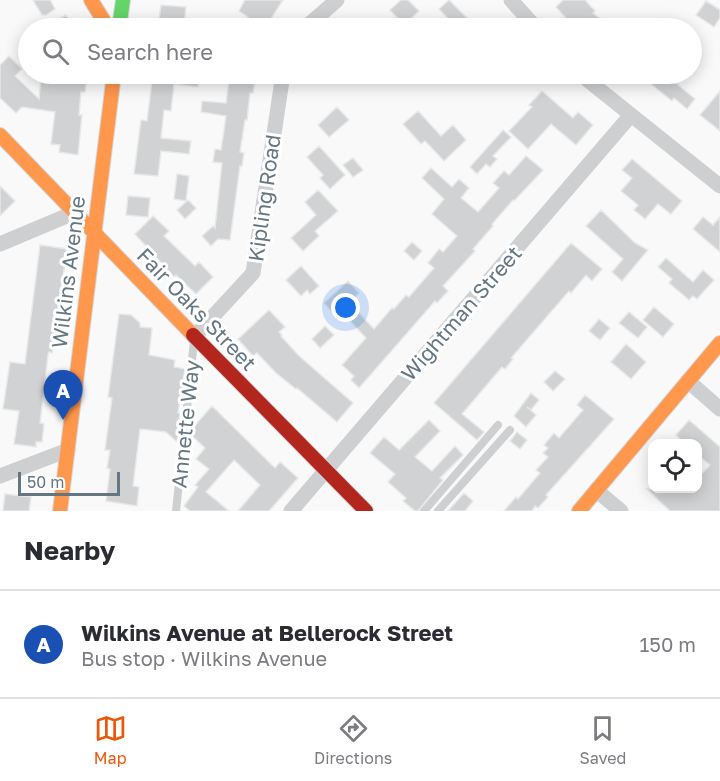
<!DOCTYPE html>
<html lang="en">
<head>
<meta charset="utf-8">
<style>
	body { margin:0; font-family:"Golos Text",sans-serif; background:#f7f7f7; color:#2b2b33 }
	.controls { position:absolute; right:18px; bottom:18px; display:grid; overflow:hidden; border-radius:12px; box-shadow:0 3px 15px #0003 }
	.controls button { width:54px; height:54px; display:grid; place-items:center; padding:0; border:0; border-bottom:2px solid #e1e1e2; background:#fff; color:#2b2b33; font:30px sans-serif }
	.scale { position:absolute; left:18px; bottom:15px; width:102px; box-sizing:border-box; padding-left:6px; border:3px solid #657683; border-top:0; font-size:16px; line-height:21px; white-space:nowrap; color:#657683; -webkit-text-stroke:4px #fff; paint-order:stroke }
	.you { position:absolute; left:346px; top:308px; width:21px; height:21px; margin:-15px; border:4px solid #fff; border-radius:50%; background:#1a73e8; box-shadow:0 0 0 9px #1a73e833 }
	.badge { display:grid; place-items:center; width:39px; height:39px; border-radius:50%; background:#ea580c; color:#fff; font-size:20px; font-weight:700 }
	.pin { position:absolute; translate:-50% -50px; filter:drop-shadow(0 2px 3px #0008) }
	.pin::after { content:''; position:absolute; top:32px; width:21px; height:18px; background:inherit; clip-path:polygon(0 0,100% 0,50% 100%) }
	.list { margin:0; padding:0; list-style:none }
	h2 { display:flex; justify-content:space-between; align-items:center; height:78px; margin:0; padding:0 24px; font-size:26px }
	h2 small { font-size:20px; font-weight:400; color:#7c7c81 }
	.list li { display:grid; grid-template-columns:39px 1fr auto; gap:18px; align-items:center; box-sizing:border-box; height:108px; padding:0 24px; border-top:2px solid #e1e1e2 }
	.list b { display:block; font-size:22px; white-space:nowrap }
	.list p { margin:0; font-size:20px; white-space:nowrap; color:#7c7c81 }
	.list em { font-size:20px; font-style:normal; color:#7c7c81 }
	.icon { flex:none; width:33px; height:33px; fill:none; stroke:currentColor; stroke-width:2; stroke-linecap:round; stroke-linejoin:round }
	.map { position:relative; flex:none; width:720px; height:511px; overflow:hidden }
	.search { position:absolute; background:#fff; box-shadow:0 3px 15px #0003; left:18px; right:18px; top:18px; height:66px; display:flex; align-items:center; gap:15px; box-sizing:border-box; padding:0 21px; border-radius:33px; color:#7c7c81; font-size:22px }
	.sheet { height:186px; background:#fff }
	nav { display:flex; justify-content:space-around; align-items:center; box-sizing:border-box; height:84px; border-top:2px solid #e1e1e2; background:#fff; font-size:16px; color:#7c7c81 }
	nav a { display:grid; justify-items:center; gap:3px }
	nav .on { color:#ea580c }
	.map>svg:first-child { display:block }
	.building { fill:#d0d2d3; stroke:#e8e8e8; stroke-width:1.5 }
	.lines { fill:none; stroke-linecap:round; stroke-linejoin:round }
	.fast-casing { stroke:#d5d6d7; stroke-width:16 }
	.slow-casing { stroke:#d5d6d7; stroke-width:16 }
	.jam-casing { stroke:#d5d6d7; stroke-width:16 }
	.lane { stroke:#cecfd0; stroke-width:8 }
	.street { stroke:#cecfd0; stroke-width:15 }
	.fast { stroke:#63d668; stroke-width:14 }
	.slow { stroke:#ff974d; stroke-width:14 }
	.jam { stroke:#b3261e; stroke-width:14 }
	.labels { text-anchor:middle; dominant-baseline:central; stroke-width:6; stroke-linejoin:round; paint-order:stroke }
	.street-label { font-size:21px; fill:#657683; stroke:#fff }
</style>
</head>
<body>
<div class="map">
<svg width="720" height="511" viewBox="0 0 720 511">
	<rect width="100%" height="100%" fill="#f9f9f9"/>
	<path class="building" d="M33,0H50L55,9L46,15H42Z
		M245,0H283L265,28H252L244,24L248,17L239,11Z
		M401,0H408L419,11L404,25L390,10Z
		M449,0L471,22L464,28H444L451,22L439,9Z
		M563,0H585L595,11L593,13L612,28H575L556,7Z
		M706,1L720,10V18L714,27L696,15Z
		M161,5L186,7L184,23L159,20Z
		M66,15L73,28H42Z
		M9,56L22,69L15,76L39,99L41,77L65,79L66,74L87,77L85,92H81L79,115H82L78,155L59,152L60,145L51,144L55,112L22,107L16,113L0,98V65Z
		M147,74H199L198,87L174,84L171,111L164,110L161,138L191,141L189,154L161,151L158,176L134,174L141,120L147,121L152,81L147,80Z
		M230,74H256L253,93H250L247,120H245L240,152L244,153L242,166H240L230,240L218,239L211,246L202,236L213,226L215,228L222,163L213,162L215,149L221,150L226,116L201,112L202,101L226,103Z
		M659,74H665L695,99L687,109L674,98L672,101L651,84Z
		M542,91L573,118L578,112L593,125L576,145L551,124L528,149L509,131L532,107L529,105Z
		M720,91V131L700,115Z
		M337,107L349,120L329,137L318,125Z
		M418,111L441,136L453,125L466,140L444,161L425,141L421,144L403,124Z
		M503,130L511,137L493,156L497,159L490,167L486,164L477,174L470,167Z
		M319,146L345,175L330,189L320,178L323,175L307,157Z
		M526,156L543,170L514,201L513,200L492,224L493,226L473,249L475,251L443,286L448,291L437,303L435,301L359,388L351,380L354,376L342,365L366,338L341,311L336,316L324,303L348,281L359,293L349,302L374,329L392,308L394,309L406,295L409,297L434,268L428,263L439,249L443,252L457,236L432,214L444,199L422,178L431,168L452,187L459,179L469,188L461,198L478,212L499,188L493,183L504,171L509,175Z
		M353,158L363,170L353,177L343,165Z
		M632,159L682,201L671,214L658,204L645,219L634,210L638,205L621,191L632,178L622,170Z
		M177,174L189,176L186,201L174,199Z
		M0,186L15,201L0,216Z
		M318,190L338,211L315,231L319,236L303,251L291,238L316,215L305,202Z
		M128,196L150,198L148,217L126,215Z
		M188,200L196,208L185,219L177,210Z
		M601,210L635,243L648,250L622,281L612,272L623,259L586,226Z
		M153,216L169,231L164,236L195,266L199,262L213,277L196,294L176,275L174,277L135,234Z
		M703,217L713,225L720,217V252L693,229Z
		M412,242L422,251L414,260L404,251Z
		M571,243L602,269L592,281L586,275L571,293L569,291L511,358L513,359L505,369L502,367L462,414L484,432L477,440L434,403Z
		M40,245L67,249L52,353L49,352L48,355L40,423L44,424L42,442H36V447L14,444L19,411L3,409L10,362L25,364Z
		M666,258L693,282L703,270L714,280L697,299L693,296L689,300L669,283L672,279L658,267Z
		M301,266L319,286L310,294L307,290L301,296L286,280Z
		M654,307L674,324L663,337L643,320Z
		M269,310L285,327L279,332L282,335L281,336L298,355L353,403L337,422L297,388L296,389L276,373L257,353L253,356L238,339Z
		M629,312L647,327L638,338L619,323Z
		M119,314L131,315L140,323V327L152,328L149,355L175,360L174,367L185,369L178,413H180L177,442L166,432L140,429L133,486L139,487L137,506L106,501L110,469L107,468L110,450H105L112,398L108,397Z
		M599,319L610,328L600,340L589,331Z
		M325,326L334,335L320,348L312,339Z
		M626,344L646,362L631,379L611,362Z
		M555,371L565,379L553,391L544,382Z
		M531,393L539,400L531,410L527,407L536,415L526,427L514,416Z
		M585,395L614,419L546,495L548,497L538,508L535,506L532,511H504L516,497L518,499L540,473L536,470L548,457L543,453L548,448L544,445L554,433L559,438L583,410L577,405Z
		M212,406L275,468L280,462L298,478L269,511H238L260,485L234,460L206,492L229,511H190L184,506L198,487L195,485L209,469L196,459L205,448L190,434V431Z
		M429,420L440,431L415,457L432,471L455,446L463,455L440,478L443,480L418,511H415L403,501L406,498L388,482L395,474L370,453L384,437L399,450Z
		M689,420L720,447V511H670L647,489H698V478L710,465L698,455V444H685L676,435Z
		M517,432L527,440L520,449L510,441Z
		M464,493L473,501L465,511H448Z
		M5,494L31,497L29,511H3Z"/>
	<g class="lines">
		<g class="fast-casing">
			<path id="fast" d="M119,28L123,0"/>
		</g>
		<g class="slow-casing">
			<path id="slow" d="M91,0L108,28
				M0,135L193,335
				M60,511L114,74
				M579,511L720,343"/>
		</g>
		<g class="jam-casing">
			<path id="jam" d="M193,335L366,511"/>
		</g>
		<path class="lane" d="M176,511L194,341
			M424,511L498,425
			M438,511L510,430"/>
		<path class="street" d="M511,0L536,28
			M305,28L337,0
			M580,74L720,186
			M0,244L76,212
			M194,337L253,273L283,74
			M688,381L720,409
			M0,476L68,450
			M596,490L621,511
			M291,511L631,115"/>
		<use href="#fast" class="fast"/>
		<use href="#slow" class="slow"/>
		<use href="#jam" class="jam"/>
	</g>
	<g class="labels">
		<g class="street-label">
			<text transform="translate(264 198) rotate(-82)">Kipling Road</text>
			<text transform="translate(68 272) rotate(-83)">Wilkins Avenue</text>
			<text transform="translate(197 309) rotate(46)">Fair Oaks Street</text>
			<text transform="translate(461 313) rotate(-49)">Wightman Street</text>
			<text transform="translate(185 424) rotate(-84)">Annette Way</text>
		</g>
	</g>
</svg>
<div class="controls">
<button><svg class="icon" aria-label="locate" viewBox="0 0 24 24"><circle cx="12" cy="12" r="6"/><path d="M12 2v4M12 18v4M2 12h4M18 12h4"/></svg></button>
</div>
<div class="scale">50 m</div>
<div class="you"></div>
<div class="pin badge" style="left:63px;top:420px;background:#1a4fb4">A</div>
<div class="search"><svg class="icon" aria-label="search" viewBox="0 0 24 24"><circle cx="10" cy="10" r="6"/><path d="M15 15l6 6"/></svg>Search here</div>
</div>
<section class="sheet">
<h2>Nearby<small></small></h2>
<ul class="list">
<li><span class="badge" style="background:#1a4fb4">A</span><div><b>Wilkins Avenue at Bellerock Street</b><p>Bus stop · Wilkins Avenue</p></div><em>150 m</em></li>
</ul>
</section>
<nav>
<a class="on"><svg class="icon" aria-label="map" viewBox="0 0 24 24"><path d="M3 6l6-2 6 2 6-2v14l-6 2-6-2-6 2zM9 4v14M15 6v14"/></svg>Map</a>
<a><svg class="icon" aria-label="directions" viewBox="0 0 24 24"><path d="M12 3l9 9-9 9-9-9zM9 14v-3h6M13 9l2 2-2 2"/></svg>Directions</a>
<a><svg class="icon" aria-label="saved" viewBox="0 0 24 24"><path d="M7 4h10v16l-5-4-5 4z"/></svg>Saved</a>
</nav>
</body>
</html>
